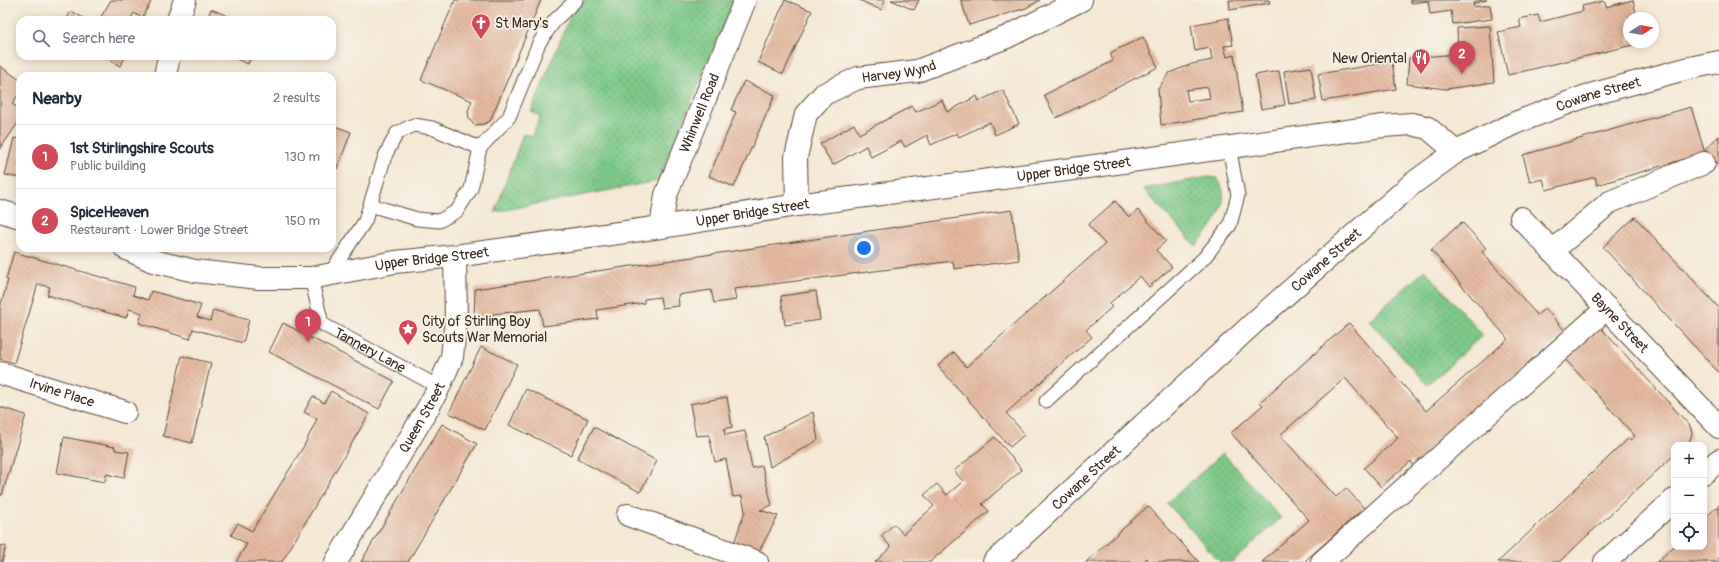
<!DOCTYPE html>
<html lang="en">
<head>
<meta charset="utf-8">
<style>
	body { margin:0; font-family:Pangolin,sans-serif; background:#f6f6f7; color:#1f2937 }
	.controls { position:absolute; right:12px; bottom:12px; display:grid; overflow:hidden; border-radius:8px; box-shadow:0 2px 10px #0003 }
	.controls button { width:36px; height:36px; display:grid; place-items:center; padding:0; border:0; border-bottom:1px solid #e0e1e3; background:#fff; color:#1f2937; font:20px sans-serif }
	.compass { position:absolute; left:1623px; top:12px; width:36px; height:36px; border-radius:50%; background:#fff; box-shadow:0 2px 10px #0003; rotate:79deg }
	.you { position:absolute; left:864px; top:248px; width:14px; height:14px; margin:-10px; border:3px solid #fff; border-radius:50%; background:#1a73e8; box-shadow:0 0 0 6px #1a73e833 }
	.badge { display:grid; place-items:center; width:26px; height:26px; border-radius:50%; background:#d1495b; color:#fff; font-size:13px; font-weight:700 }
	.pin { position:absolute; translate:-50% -33px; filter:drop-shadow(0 1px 2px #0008) }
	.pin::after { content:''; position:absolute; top:21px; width:14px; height:12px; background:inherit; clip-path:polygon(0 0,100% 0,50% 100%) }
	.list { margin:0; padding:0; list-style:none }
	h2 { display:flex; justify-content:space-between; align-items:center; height:52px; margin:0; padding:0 16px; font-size:17px }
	h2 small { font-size:13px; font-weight:400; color:#747a83 }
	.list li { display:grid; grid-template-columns:26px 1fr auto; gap:12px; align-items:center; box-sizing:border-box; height:64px; padding:0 16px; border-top:1px solid #e0e1e3 }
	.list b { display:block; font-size:15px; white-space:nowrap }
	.list p { margin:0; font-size:13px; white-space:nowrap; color:#747a83 }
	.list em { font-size:13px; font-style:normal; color:#747a83 }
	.icon { flex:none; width:22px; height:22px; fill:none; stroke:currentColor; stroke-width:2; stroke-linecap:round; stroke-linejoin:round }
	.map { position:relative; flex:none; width:1719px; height:562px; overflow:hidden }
	.search { position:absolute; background:#fff; box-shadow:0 2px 10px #0003; left:16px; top:16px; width:320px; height:44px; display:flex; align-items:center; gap:10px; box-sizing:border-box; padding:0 14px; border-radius:12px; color:#747a83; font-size:15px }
	.panel { position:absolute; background:#fff; box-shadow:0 2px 10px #0003; left:16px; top:72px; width:320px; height:180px; border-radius:12px }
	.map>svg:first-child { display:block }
	.grass { fill:url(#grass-dots); stroke:#5c7a52 }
	.building { fill:url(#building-back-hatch); fill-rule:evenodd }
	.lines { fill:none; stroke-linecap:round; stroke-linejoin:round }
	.service-casing { stroke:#574639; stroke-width:15 }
	.minor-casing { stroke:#574639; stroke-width:24 }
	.secondary-casing { stroke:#574639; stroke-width:24 }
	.service { stroke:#fff; stroke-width:13 }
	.minor { stroke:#fff; stroke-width:22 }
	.secondary { stroke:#fff; stroke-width:22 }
	.labels { text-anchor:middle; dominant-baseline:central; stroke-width:3.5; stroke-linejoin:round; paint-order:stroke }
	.poi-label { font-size:14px; fill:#3b2a1e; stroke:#f7f3e8; text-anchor:start }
	.street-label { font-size:14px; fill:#3b2a1e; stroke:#f7f3e8 }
</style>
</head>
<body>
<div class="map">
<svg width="1719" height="562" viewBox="0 0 1719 562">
	<defs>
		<pattern id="grass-dots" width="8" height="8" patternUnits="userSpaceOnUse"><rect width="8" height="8" fill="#7dc987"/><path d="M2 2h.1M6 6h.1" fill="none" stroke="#68a36e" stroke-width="1.8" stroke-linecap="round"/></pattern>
		<pattern id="building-back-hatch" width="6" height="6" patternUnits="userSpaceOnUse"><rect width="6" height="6" fill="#e5b99f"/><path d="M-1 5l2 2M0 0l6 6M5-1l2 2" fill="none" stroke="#c59f88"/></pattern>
	</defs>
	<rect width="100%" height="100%" fill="#f7f3e8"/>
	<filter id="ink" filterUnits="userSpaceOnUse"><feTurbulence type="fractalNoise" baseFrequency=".025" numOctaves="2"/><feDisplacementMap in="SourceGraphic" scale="8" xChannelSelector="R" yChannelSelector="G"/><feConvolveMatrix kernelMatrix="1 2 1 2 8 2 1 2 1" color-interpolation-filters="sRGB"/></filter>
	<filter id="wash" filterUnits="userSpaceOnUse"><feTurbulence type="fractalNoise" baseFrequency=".012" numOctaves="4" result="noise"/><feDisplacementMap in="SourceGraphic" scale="16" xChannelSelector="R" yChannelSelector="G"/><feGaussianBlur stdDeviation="0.9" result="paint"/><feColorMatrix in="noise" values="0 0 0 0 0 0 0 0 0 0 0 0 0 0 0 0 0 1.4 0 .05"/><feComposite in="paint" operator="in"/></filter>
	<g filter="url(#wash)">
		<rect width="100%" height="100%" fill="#f5e8d4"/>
		<path class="grass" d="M585,0H734L658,181L495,212L523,134L532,136L540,116L531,112L574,7Z
			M1208,177L1217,178C1235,201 1211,228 1196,246L1143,189Z
			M1425,270L1483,335L1427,385L1369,320Z
			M1223,453L1281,518L1232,562H1220L1167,503Z"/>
		<g id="blocks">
			<path class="building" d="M111,0H152L142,18L134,13L130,20H99Z
				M455,0H541L490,121L484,124L474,125L469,118L468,111L472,101L421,80Z
				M785,0L812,11L783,74L758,62Z
				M859,0H885L881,10Z
				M891,0H919L914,10Z
				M961,0H1040L1026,8L969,25Z
				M1229,0H1269L1270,3L1230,10Z
				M1410,0H1487L1473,3L1474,7L1490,5L1492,19L1453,24L1451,11L1430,14L1428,1L1411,3Z
				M1633,0L1637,18H1629V42L1641,43L1508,75L1498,32L1521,27L1519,19L1538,15L1540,22L1583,11L1582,6L1604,1L1606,7Z
				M211,9L237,20H207Z
				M71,11L87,20H66Z
				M1228,18L1233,45L1224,46L1227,57L1234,55L1243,112L1161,125L1158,89L1169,73L1192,64L1212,60L1210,48L1195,51L1191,25ZM1208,87L1210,98L1188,101L1186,90Z
				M1490,26L1494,82L1446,89L1407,84L1409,58L1458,54L1457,28Z
				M1143,37L1158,67L1056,118L1044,95L1113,61L1110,53Z
				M103,56H126L120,66Z
				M229,56H251L248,64Z
				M1392,62L1396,89L1323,101L1318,74Z
				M0,66L20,80V92L12,104L20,109V120L0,149Z
				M1311,67L1316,100L1289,104L1284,71Z
				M1279,71L1285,105L1261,109L1255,75Z
				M744,81L775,95L734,187L709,176L736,112L731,110Z
				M1003,90L1019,124L995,135L990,122L959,137L957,133L931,145L927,135L905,147L901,141L871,157L866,146L833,165L820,144L854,124L859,134L912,106L916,112L942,100L947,112L977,96L979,101Z
				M1691,107L1705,153L1597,185L1595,177L1546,190L1543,179L1530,182L1523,155Z
				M332,125L351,132L337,169L332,167Z
				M1719,136V165L1705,149Z
				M14,138L20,139V178L5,175Z
				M1115,201L1129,217L1138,210L1166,241L1156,250L1172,267L1149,287L1140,276L1109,304L1112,307L1086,330L1092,337L1006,413L1025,434L1010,447L938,366L954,352L966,367L1105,244L1088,225Z
				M1012,210L1019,260L954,269L953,261L734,289L736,300L714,303L711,290L678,295L679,306L662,308L660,297L644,299V303L597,310L598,319L543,326L540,309L493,314V321H474L475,289Z
				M1635,217L1719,308V373L1603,247Z
				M1462,222L1486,248L1482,252L1537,315L1545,308L1566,332L1414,466L1411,461L1381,487L1364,468L1398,438L1345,378L1280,435L1336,497L1346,488L1364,508L1304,562H1262L1309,520L1231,433L1263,405L1260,402L1349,323L1426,411L1508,339L1431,250Z
				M14,252L135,287L133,295L148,300L151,291L201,305L197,317L210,321L213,310L249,320L243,343L193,329L190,339L139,323L142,313L129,309L126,318L47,295L50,287L38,284L14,363L0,359V308L8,280L6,279Z
				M816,291L820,320L785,325L781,296Z
				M283,323L394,381L379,409L269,352Z
				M1600,327L1690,426L1692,433L1690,440L1685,445H1674V455L1559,562H1498L1629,438L1631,440L1635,436L1565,359Z
				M481,347L517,364L485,430L449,413Z
				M182,356L211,363L192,443L163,436Z
				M526,389L588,419L571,455L509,425Z
				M331,391L369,414L282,562H236L247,544L231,535L238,523L252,531L305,444L317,419L304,412L313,396L324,403Z
				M727,397L732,427L724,429L725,435L745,431L752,468L762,466L772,505L760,510L778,516L758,553L734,543L745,511L742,496L733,497L726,459L715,462L709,435L696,436L690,404Z
				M0,407L26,415L2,495H0Z
				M813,412L818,440L770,467L764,437Z
				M442,424L477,444L408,562H361Z
				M594,427L657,461L640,492L577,459Z
				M64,437L115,447V450L129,452L124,478L106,474L105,482L57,473Z
				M995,437L1022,470L982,504L989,511L930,562H875L891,547L881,536L894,524L903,534L934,506L924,495L937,484L947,495L963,481L954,471Z
				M1719,505V562H1657L1673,547H1704V519Z
				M1148,506L1199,562H1150L1147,558L1143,562H1086Z
				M0,545L6,546L2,562H0Z"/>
		</g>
	</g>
	<g filter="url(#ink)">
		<use href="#blocks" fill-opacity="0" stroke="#574639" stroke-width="1"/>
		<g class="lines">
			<g class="service-casing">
				<g id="service">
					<path d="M370,205L417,219L439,221L457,211L471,189L480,148"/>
					<path d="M329,275L365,221L385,156L397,133L414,125L432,128L480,148L509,117L539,43L555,20L576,0"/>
					<path id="s1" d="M311,278L322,324L439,387"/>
					<path d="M1046,401L1204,258L1230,225L1238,195L1229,147"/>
				</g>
			</g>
			<g class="minor-casing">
				<g id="minor">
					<path d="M178,20L185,0"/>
					<path d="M165,76L169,56"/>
					<path id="s2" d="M797,205L796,157L806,114L824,94L858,78L917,71L1007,37L1081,0"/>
					<path d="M0,211L20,217"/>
					<path id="s3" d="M1521,218L1719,427"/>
					<path id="s4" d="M661,227L666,195L745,0"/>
					<path id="s5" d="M125,248L153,261L195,271L259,278H311L395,262L455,256L661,227L797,205L1073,169L1383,126L1412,124L1428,128L1456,152"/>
					<path d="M1552,251L1610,202L1704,163"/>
					<path id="s6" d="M0,373L125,412"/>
					<path d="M1704,473L1719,460"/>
					<path d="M628,515L757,562"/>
					<path id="s7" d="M336,562L428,408L439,387L452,357L456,319L455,256"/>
					<path d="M1322,562L1607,308"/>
					<path d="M1605,562L1674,500"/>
				</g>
			</g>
			<g class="secondary-casing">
				<g id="secondary">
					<path id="s8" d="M994,562L1257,320L1412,184L1456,152L1515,123L1586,96L1689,68L1719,62"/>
				</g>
			</g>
			<use href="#service" class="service"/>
			<use href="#minor" class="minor"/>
			<use href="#secondary" class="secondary"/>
		</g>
	</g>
	<defs>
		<g id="church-pin" transform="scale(1)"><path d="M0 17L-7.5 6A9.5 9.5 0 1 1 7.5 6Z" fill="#d1495b" stroke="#f7f3e8"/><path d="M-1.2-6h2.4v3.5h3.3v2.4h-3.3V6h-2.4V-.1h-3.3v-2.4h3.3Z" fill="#fff"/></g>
		<g id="restaurant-pin" transform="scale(1)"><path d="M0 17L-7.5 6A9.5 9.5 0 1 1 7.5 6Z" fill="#d1495b" stroke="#f7f3e8"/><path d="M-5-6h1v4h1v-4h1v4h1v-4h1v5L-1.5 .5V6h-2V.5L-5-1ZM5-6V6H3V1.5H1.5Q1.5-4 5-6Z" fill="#fff"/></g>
		<g id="sight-pin" transform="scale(1)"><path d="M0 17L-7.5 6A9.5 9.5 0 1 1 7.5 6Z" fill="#d1495b" stroke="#f7f3e8"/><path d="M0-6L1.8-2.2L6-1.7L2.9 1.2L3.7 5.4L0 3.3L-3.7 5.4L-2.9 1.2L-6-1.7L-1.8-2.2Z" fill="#fff"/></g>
	</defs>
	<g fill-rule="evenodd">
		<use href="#church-pin" x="481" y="23"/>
		<use href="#restaurant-pin" x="1421" y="58"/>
		<use href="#sight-pin" x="408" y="329"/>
	</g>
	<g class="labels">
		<g class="poi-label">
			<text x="495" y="23">St Mary's</text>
			<text x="1407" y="58" text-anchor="end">New Oriental</text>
			<text x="422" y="321">City of Stirling Boy<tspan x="422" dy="16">Scouts War Memorial</tspan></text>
		</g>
		<g class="street-label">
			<text stroke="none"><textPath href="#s2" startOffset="198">Harvey Wynd</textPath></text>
			<text stroke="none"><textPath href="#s8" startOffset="772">Cowane Street</textPath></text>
			<text stroke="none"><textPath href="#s4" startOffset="121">Whinwell Road</textPath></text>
			<text stroke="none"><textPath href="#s5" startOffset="961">Upper Bridge Street</textPath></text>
			<text stroke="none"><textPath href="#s5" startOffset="637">Upper Bridge Street</textPath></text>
			<text stroke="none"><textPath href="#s5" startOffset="313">Upper Bridge Street</textPath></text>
			<text stroke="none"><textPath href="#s8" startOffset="449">Cowane Street</textPath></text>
			<text stroke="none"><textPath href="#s3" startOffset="144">Bayne Street</textPath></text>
			<text stroke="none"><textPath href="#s1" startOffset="102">Tannery Lane</textPath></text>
			<text stroke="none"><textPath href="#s6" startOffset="65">Irvine Place</textPath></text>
			<text stroke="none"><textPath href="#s7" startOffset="168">Queen Street</textPath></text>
			<text stroke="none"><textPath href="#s8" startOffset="125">Cowane Street</textPath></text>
		</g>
	</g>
</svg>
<div class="controls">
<button>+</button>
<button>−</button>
<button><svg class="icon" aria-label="locate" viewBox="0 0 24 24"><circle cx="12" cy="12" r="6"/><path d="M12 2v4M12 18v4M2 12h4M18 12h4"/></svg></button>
</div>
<svg class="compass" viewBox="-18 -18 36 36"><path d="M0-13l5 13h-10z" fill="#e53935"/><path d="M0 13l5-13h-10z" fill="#747a83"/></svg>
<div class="you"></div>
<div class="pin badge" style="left:308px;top:342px">1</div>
<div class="pin badge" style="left:1462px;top:74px">2</div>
<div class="search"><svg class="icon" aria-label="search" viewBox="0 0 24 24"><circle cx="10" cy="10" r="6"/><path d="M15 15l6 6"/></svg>Search here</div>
<section class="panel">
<h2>Nearby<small>2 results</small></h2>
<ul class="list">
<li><span class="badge">1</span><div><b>1st Stirlingshire Scouts</b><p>Public building</p></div><em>130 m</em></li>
<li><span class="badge">2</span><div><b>SpiceHeaven</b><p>Restaurant · Lower Bridge Street</p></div><em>150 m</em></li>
</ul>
</section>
</div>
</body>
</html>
